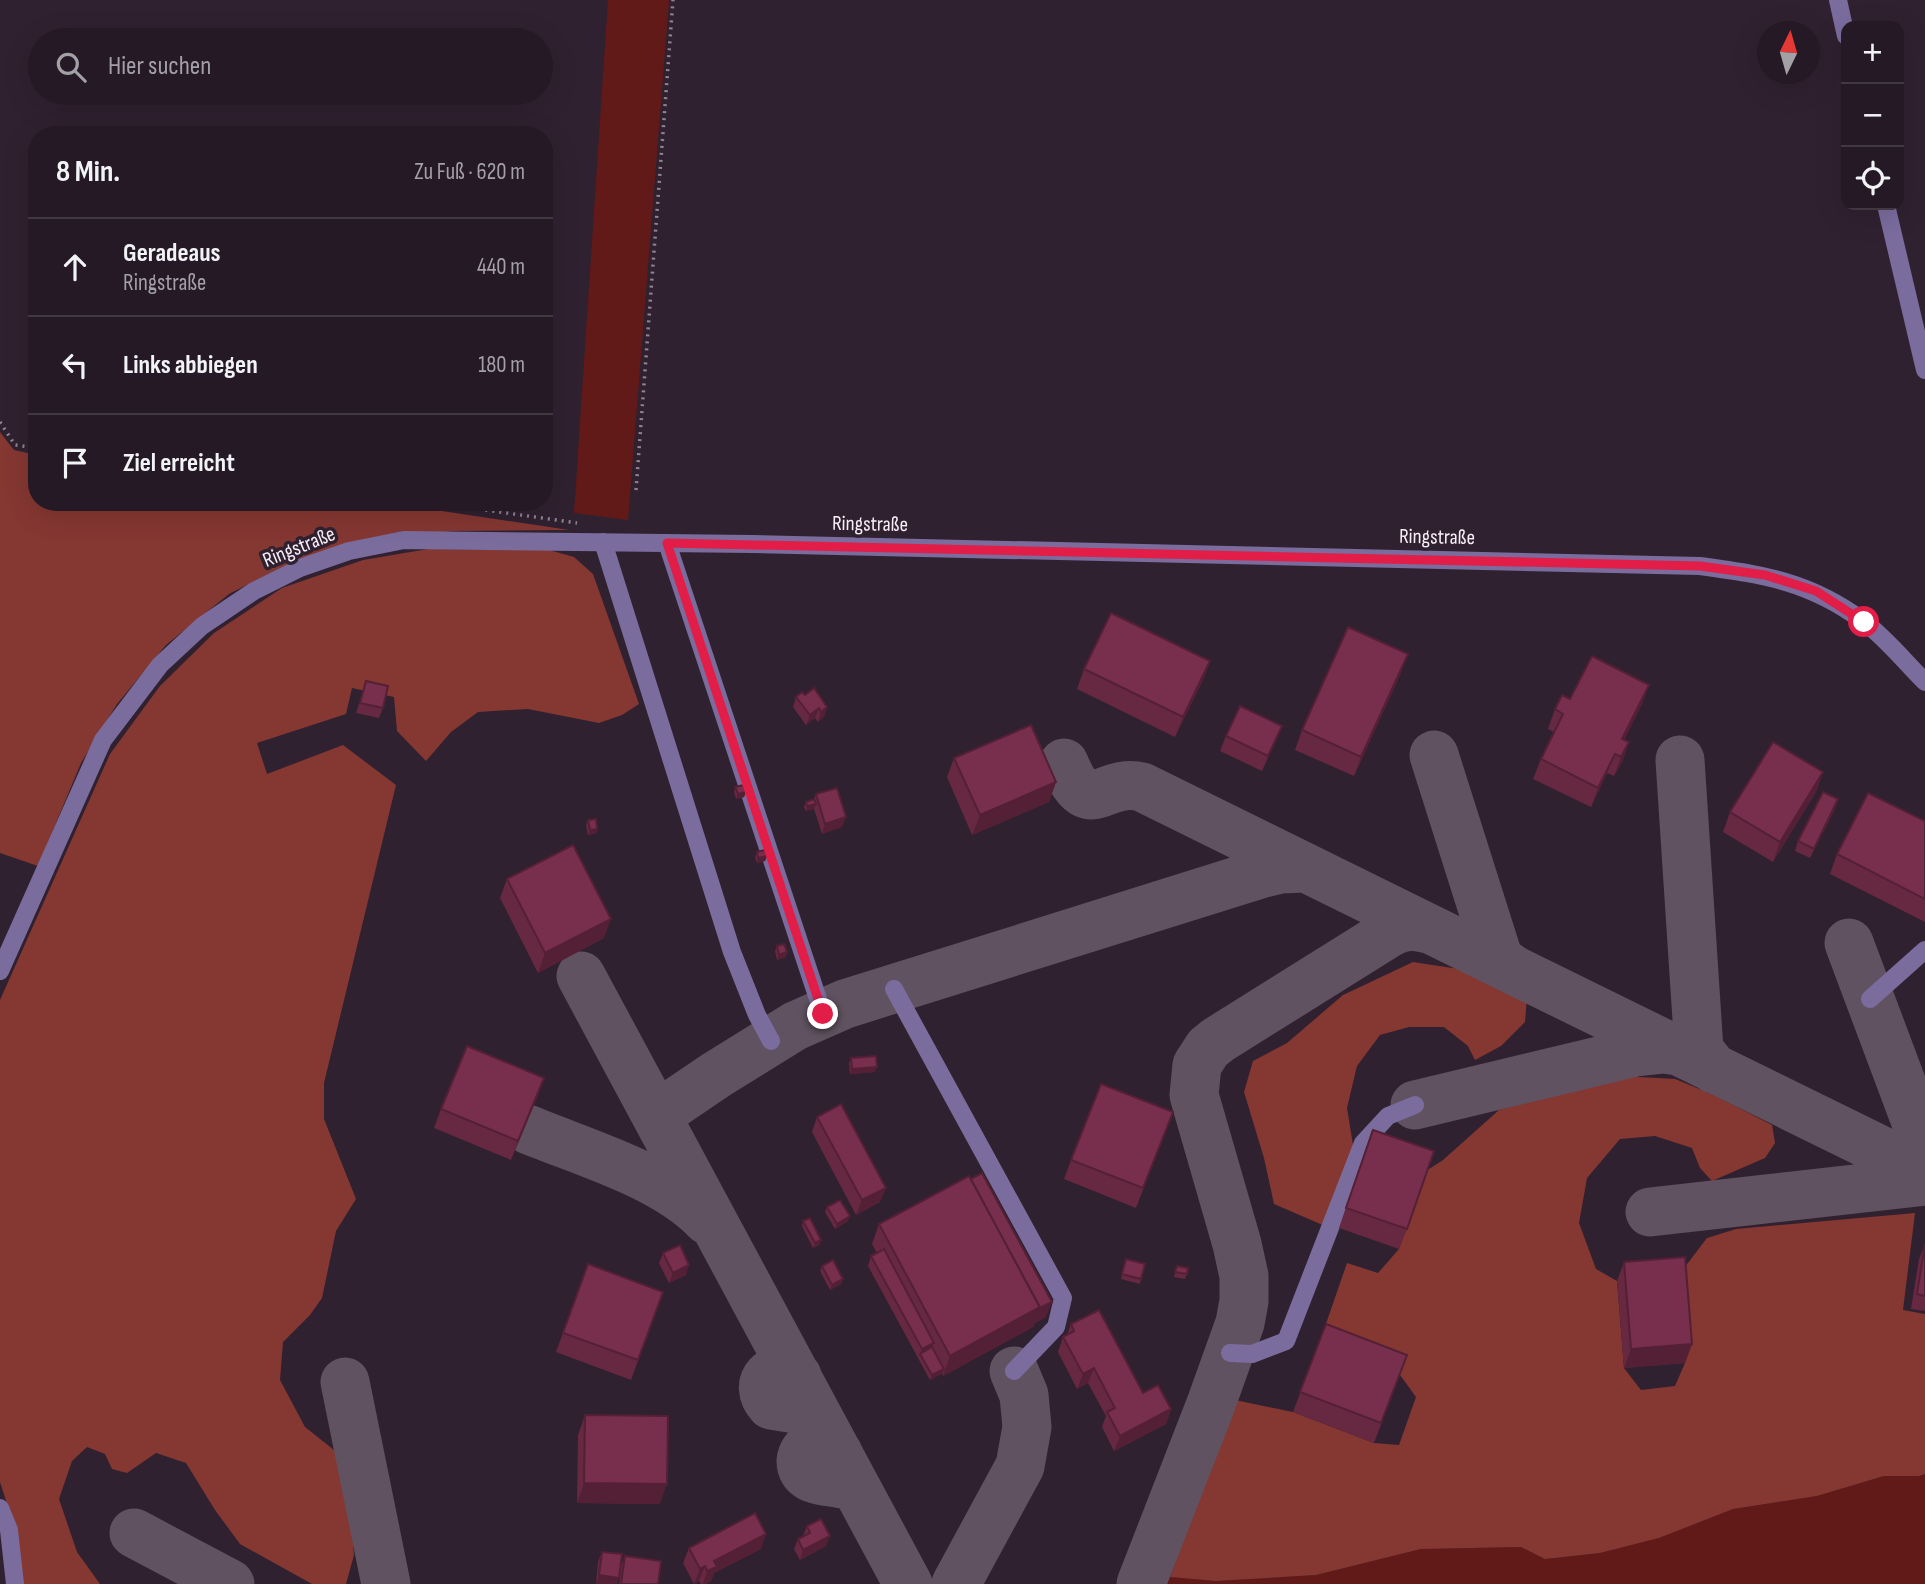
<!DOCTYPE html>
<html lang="de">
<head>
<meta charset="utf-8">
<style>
	body { margin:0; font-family:"Sofia Sans Condensed",sans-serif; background:#302631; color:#f1f3f6 }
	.controls { position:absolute; right:21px; top:21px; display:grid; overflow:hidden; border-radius:14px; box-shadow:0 7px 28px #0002 }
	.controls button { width:63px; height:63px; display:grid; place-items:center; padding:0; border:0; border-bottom:2px solid #413841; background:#241924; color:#f1f3f6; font:35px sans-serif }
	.compass { position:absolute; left:1757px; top:21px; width:63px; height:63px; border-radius:50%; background:#241924; box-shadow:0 7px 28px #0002; rotate:5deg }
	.stop { position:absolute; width:21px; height:21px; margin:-16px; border:5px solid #e11d48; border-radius:50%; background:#fff }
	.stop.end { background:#e11d48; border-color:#fff; box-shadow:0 2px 7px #0008 }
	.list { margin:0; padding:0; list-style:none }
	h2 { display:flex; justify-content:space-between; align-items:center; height:91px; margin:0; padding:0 28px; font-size:30px }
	h2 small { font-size:23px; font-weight:400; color:#a3a0a6 }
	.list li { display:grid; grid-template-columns:46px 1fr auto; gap:21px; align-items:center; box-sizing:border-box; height:98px; padding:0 28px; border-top:2px solid #413841 }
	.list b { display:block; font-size:26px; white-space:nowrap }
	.list p { margin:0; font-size:23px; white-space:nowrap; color:#a3a0a6 }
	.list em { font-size:23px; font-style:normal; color:#a3a0a6 }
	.icon { flex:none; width:38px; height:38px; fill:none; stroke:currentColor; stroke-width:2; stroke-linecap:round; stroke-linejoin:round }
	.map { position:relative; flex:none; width:1925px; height:1584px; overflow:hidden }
	.search { position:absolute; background:#241924; box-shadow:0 7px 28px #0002; left:28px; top:28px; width:525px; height:77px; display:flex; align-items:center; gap:18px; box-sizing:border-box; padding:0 24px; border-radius:38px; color:#a3a0a6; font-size:26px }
	.panel { position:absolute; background:#241924; box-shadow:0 7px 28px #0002; left:28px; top:126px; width:525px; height:385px; border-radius:28px }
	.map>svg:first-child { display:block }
	.green { fill:#621a18 }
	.forest { fill:#853732 }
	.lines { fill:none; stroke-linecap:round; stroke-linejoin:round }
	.taxiway { stroke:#605260; stroke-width:49 }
	.path { stroke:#918491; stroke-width:3.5; stroke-dasharray:2 5; stroke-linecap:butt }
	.minor { stroke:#7a6c9d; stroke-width:18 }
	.wall { fill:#672842 }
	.shaded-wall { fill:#542036 }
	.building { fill:#782e4d; stroke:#542036; stroke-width:2 }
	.route { stroke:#e11d48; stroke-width:9 }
	.labels { text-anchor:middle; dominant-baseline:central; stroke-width:7; stroke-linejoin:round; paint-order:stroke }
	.street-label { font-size:21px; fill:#f8eef8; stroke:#302130 }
</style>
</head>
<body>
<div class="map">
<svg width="1925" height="1584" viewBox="0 0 1925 1584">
	<rect width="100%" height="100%" fill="#302130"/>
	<path class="green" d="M608,0H669L628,520L574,513Z
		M1925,1474V1584H1167L1170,1577L1216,1581L1316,1575L1421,1549L1521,1547L1545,1559L1600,1553L1659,1538L1733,1509L1817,1496L1884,1476H1919Z"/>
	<path class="forest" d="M0,432L14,450L37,455V502H382L569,530L454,531L376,538L296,560L229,594L166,645L117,704L81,763L38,866L0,853Z
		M428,549L549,550L574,557L593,574L639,704L622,715L599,723L528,709L478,712L451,732L426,761L397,731L394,697L352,688L346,714L257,743L267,774L343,745L396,785L324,1083V1119L356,1199L336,1231L322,1298L310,1315L283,1342L280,1380L305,1427L334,1450L349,1500L354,1555L346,1584H312L240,1544L215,1510L186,1463L156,1453L127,1473L112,1469L105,1454L87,1447L72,1461L59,1499L77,1552L100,1584H22L18,1538L0,1482V1000L110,754L160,686L214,633L282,588L363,560Z
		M1413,962L1472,971L1527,997L1525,1022L1501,1046L1475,1060L1468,1046L1444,1027H1409L1380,1035L1357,1066L1347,1108L1353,1145L1344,1178L1325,1226L1274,1204L1264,1158L1244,1092L1253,1061L1287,1043L1343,995Z
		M1621,1076L1675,1079L1714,1095L1772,1125L1775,1143L1765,1158L1712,1181L1700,1168L1692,1148L1655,1136L1620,1139L1587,1178L1579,1223L1596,1269L1617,1281L1624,1368L1641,1390L1675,1386L1685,1363L1678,1276L1707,1238L1736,1229L1915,1213L1903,1310L1925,1314V1474L1919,1476H1884L1817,1496L1733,1509L1659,1538L1600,1553L1545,1559L1521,1547L1421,1549L1316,1575L1216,1581L1170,1577L1235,1400L1293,1412L1374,1443L1399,1445L1416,1397L1400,1375L1319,1344L1347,1263L1378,1273L1399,1249L1426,1171L1443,1160L1499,1110Z"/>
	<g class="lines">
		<path class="taxiway" d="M1434,755L1497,954L1501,961L1515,971
			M1680,760L1699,1050L1714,1069
			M1064,763C1089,824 1101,777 1142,787L1432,930
			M1849,943L1925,1146
			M581,976L908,1584
			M1415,1105L1636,1052L1664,1049L1678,1051
			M657,1115L716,1075L795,1026L845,1004L1260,874L1281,869L1306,868
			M527,1129C585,1153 664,1175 707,1220
			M1650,1212L1925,1181
			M797,1376C774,1359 751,1383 771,1405L796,1409L806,1413
			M345,1382L386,1584
			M838,1453L828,1444L814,1443C807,1447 802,1452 801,1461C801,1483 827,1480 842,1484
			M134,1533L230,1584
			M956,1584L1020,1466L1027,1427L1024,1395L1014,1371
			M1141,1584L1211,1404L1240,1323L1244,1301V1276L1237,1244L1194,1095L1197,1065L1208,1048L1218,1040L1389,933C1405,925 1414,925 1432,930L1925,1172"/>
		<path class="path" d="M0,422L15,445L37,448
			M636,490L673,0
			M430,502L577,523"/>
		<path class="minor" d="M1838,0L1846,36
			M1886,205L1925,370
			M603,542L732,952L757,1015L771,1041
			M667,543L823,1014
			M0,971L103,740L160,665L202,626L254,591L300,568L349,551L404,540L753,544L1700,566C1764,575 1809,581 1863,621C1885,637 1905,662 1925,682
			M894,989L1063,1298L1056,1327L1014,1371
			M1870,999L1925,950
			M1230,1353L1252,1354L1286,1341L1363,1143L1388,1116L1415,1105
			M0,1508L9,1530L15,1584"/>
	</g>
	<path class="wall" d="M1210,661L1203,680L1175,737L1077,689L1084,669Z
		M1401,673L1354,776L1295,750L1302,730Z
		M366,681L383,708L379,718L356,713Z
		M1649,685L1642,704L1624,740L1629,742L1622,762L1614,776L1607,773L1591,807L1533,779L1541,759L1554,732L1548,729L1555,709L1570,699Z
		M805,695L827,707L824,717L818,722L815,718L806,725L793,707L796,697Z
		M1226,736L1276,741L1262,771L1220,751Z
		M954,758L1056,782L1049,802L972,835L947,777Z
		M1823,772L1816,792L1773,862L1723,832L1730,812Z
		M735,787L746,792L744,797L736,799L734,792Z
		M816,794L842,827L822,834L814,809L806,811L804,807L806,802L814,799Z
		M1835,809L1810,858L1795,851L1798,841Z
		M588,820L597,829L596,833L588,835L586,825Z
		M1925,821V922L1830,874L1837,854Z
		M757,852L767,856L765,861L757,863L755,857Z
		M507,879L604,938L538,973L500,898Z
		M777,946L786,957L777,960L775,951Z
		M851,1058L875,1072L850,1074L849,1063Z
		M544,1078L511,1160L434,1128L441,1109Z
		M1173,1112L1136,1208L1064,1179L1071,1160Z
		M817,1117L880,1202L856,1215L812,1132Z
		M1372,1130L1407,1229L1399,1249L1339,1228Z
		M827,1207L848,1221L835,1229L825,1212Z
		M803,1221L821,1240L819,1245L813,1248L802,1226Z
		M879,1224L1046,1317L1035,1323L1033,1327L943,1376L942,1373L930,1380L868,1266L871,1256L877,1253L872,1244Z
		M1925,1244V1311L1911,1309L1919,1259Z
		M663,1253L686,1275L669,1283L659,1263Z
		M1624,1262L1692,1344L1685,1363L1624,1368L1617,1281Z
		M588,1264L663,1292L631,1380L556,1352Z
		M1124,1264L1141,1279L1140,1284L1121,1279Z
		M822,1266L843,1279L841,1284L830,1290L820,1271Z
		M1177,1266L1187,1274L1185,1279L1174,1277Z
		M1071,1324L1143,1393L1171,1409L1166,1424L1114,1451L1102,1427L1106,1416L1088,1383L1077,1389L1058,1352L1063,1337L1067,1335Z
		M1326,1324L1407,1355L1374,1443L1293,1412Z
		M585,1415L660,1504L577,1503L578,1435Z
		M807,1526L826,1546L800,1560L794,1549L798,1539L803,1536Z
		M689,1548L761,1549L714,1573L711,1581L706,1584H701L699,1581L694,1584L683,1563Z
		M602,1552L617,1584H596L598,1562Z
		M625,1556L658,1584H619L621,1566Z"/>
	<path class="shaded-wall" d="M1408,654L1401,673L1354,776L1361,757Z
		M1210,661L1203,680L1175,737L1183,717Z
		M1649,685L1642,704L1617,755L1622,739Z
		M827,707L824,717L818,722L821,712Z
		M819,708L815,718L806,725L810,715Z
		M1282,726L1276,741L1262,771L1268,756Z
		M1629,742L1622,762L1614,776L1621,757Z
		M1615,754L1607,773L1591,807L1598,788Z
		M1823,772L1816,792L1773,862L1780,842Z
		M1056,782L1049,802L972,835L980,815Z
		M746,792L744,797L736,799L738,794Z
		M1838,799L1835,809L1810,858L1814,849Z
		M816,804L814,809L806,811L807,806Z
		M846,817L842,827L822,834L825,824Z
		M597,829L596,833L588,835L590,830Z
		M767,856L765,861L757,863L758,858Z
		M611,919L604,938L538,973L545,953Z
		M787,952L786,957L777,960L779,955Z
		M877,1067L875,1072L850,1074L852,1069Z
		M544,1078L537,1098L511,1160L518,1141Z
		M886,1188L880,1202L856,1215L862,1200Z
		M850,1216L848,1221L835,1229L837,1224Z
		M821,1240L819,1245L813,1248L815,1243Z
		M689,1265L686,1275L669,1283L673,1273Z
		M843,1279L841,1284L830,1290L832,1285Z
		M1052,1302L1046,1317L1035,1323L1033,1327L943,1376L950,1356Z
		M934,1343L931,1352L920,1354L922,1349Z
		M1692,1344L1685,1363L1624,1368L1631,1349Z
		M1094,1368L1088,1383L1077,1389L1083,1374Z
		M944,1369L942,1374L930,1380L932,1375Z
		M1171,1409L1166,1424L1114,1451L1120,1436Z
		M584,1483L667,1484L660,1504L577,1503Z
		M766,1534L761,1549L714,1573L711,1581L706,1584H703L707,1571L714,1561Z
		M830,1536L826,1546L800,1560L803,1550Z
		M705,1566L699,1581L694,1584L700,1569Z
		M599,1575L619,1578L617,1584H596Z"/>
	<path class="building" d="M1111,613L1210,661L1183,717L1084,669Z
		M1348,627L1408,654L1361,757L1302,730Z
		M1592,656L1649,685L1622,739L1629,742L1621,757L1615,754L1598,788L1541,759L1563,714L1555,709L1562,695L1570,699Z
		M366,681L388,686L383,708L360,703Z
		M814,688L827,707L821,712L819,708L810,715L796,697L802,692L805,695Z
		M1240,706L1282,726L1268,756L1226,736Z
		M1031,725L1056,782L980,815L954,758Z
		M1773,742L1823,772L1780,842L1730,812Z
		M744,785L746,792L738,794L735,787Z
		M837,788L846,817L825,824L816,794Z
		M1823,792L1838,799L1814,849L1798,841Z
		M1868,793L1925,821V899L1837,854Z
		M814,799L816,804L807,806L806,802Z
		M596,819L597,829L590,830L588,820Z
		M573,845L611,919L545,953L507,879Z
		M765,850L767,856L758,858L757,852Z
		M784,944L787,952L779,955L777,946Z
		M467,1046L544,1078L518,1141L441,1109Z
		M876,1056L877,1067L852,1069L851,1058Z
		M1101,1084L1173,1112L1143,1188L1071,1160Z
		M841,1104L886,1188L862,1200L817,1117Z
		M1373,1130L1434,1151L1407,1229L1346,1208Z
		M982,1173L1052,1302L1040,1308L971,1179Z
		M969,1176L1040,1307L950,1356L879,1224Z
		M840,1200L850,1216L837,1224L827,1207Z
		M810,1218L821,1240L815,1243L803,1221Z
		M1925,1244V1296L1917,1294Z
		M680,1245L689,1265L673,1273L663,1253Z
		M884,1249L934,1343L922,1349L871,1256Z
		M1685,1257L1692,1344L1631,1349L1624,1262Z
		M1126,1259L1145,1264L1141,1279L1122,1274Z
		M833,1260L843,1279L832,1285L822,1266Z
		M588,1264L663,1292L638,1360L563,1333Z
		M1177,1266L1188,1268L1187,1274L1175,1272Z
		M1099,1310L1143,1393L1158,1385L1171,1409L1120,1436L1107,1412L1115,1408L1094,1368L1083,1374L1063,1337L1074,1331L1071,1324Z
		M1326,1324L1407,1355L1381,1423L1300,1392Z
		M932,1347L944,1369L932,1375L920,1354Z
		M585,1415L668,1416L667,1484L584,1483Z
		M755,1513L766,1534L714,1561L717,1567L707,1571L705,1566L700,1569L689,1548Z
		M821,1519L830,1536L803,1550L798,1539L810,1533L807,1526Z
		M602,1552L622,1554L619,1578L599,1575Z
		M625,1556L661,1561L658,1584H621Z"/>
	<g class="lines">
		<path class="route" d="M823,1014L667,543L1700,566L1765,575L1816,591L1864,622"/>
	</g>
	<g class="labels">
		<g class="street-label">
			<text transform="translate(870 524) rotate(1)">Ringstraße</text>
			<text transform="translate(1437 537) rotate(1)">Ringstraße</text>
			<text transform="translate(299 547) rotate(-22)">Ringstraße</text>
		</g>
	</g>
</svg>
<div class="controls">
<button>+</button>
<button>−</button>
<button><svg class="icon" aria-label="locate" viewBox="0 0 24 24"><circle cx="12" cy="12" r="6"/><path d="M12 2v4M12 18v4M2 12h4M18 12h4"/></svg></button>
</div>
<svg class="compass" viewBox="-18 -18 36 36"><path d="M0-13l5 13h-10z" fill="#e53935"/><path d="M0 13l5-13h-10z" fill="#a3a0a6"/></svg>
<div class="stop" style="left:1864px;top:622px"></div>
<div class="stop end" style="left:823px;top:1014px"></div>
<div class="search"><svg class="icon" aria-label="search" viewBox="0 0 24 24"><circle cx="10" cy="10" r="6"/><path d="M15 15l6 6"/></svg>Hier suchen</div>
<section class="panel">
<h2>8 Min.<small>Zu Fuß · 620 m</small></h2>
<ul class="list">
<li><svg class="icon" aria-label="ahead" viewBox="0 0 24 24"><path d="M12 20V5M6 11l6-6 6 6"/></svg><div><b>Geradeaus</b><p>Ringstraße</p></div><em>440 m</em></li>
<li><svg class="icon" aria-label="left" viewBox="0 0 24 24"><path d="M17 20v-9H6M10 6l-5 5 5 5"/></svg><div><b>Links abbiegen</b></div><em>180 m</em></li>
<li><svg class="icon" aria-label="arrive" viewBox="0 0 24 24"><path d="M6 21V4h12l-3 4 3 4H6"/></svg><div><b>Ziel erreicht</b></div></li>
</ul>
</section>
</div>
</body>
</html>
